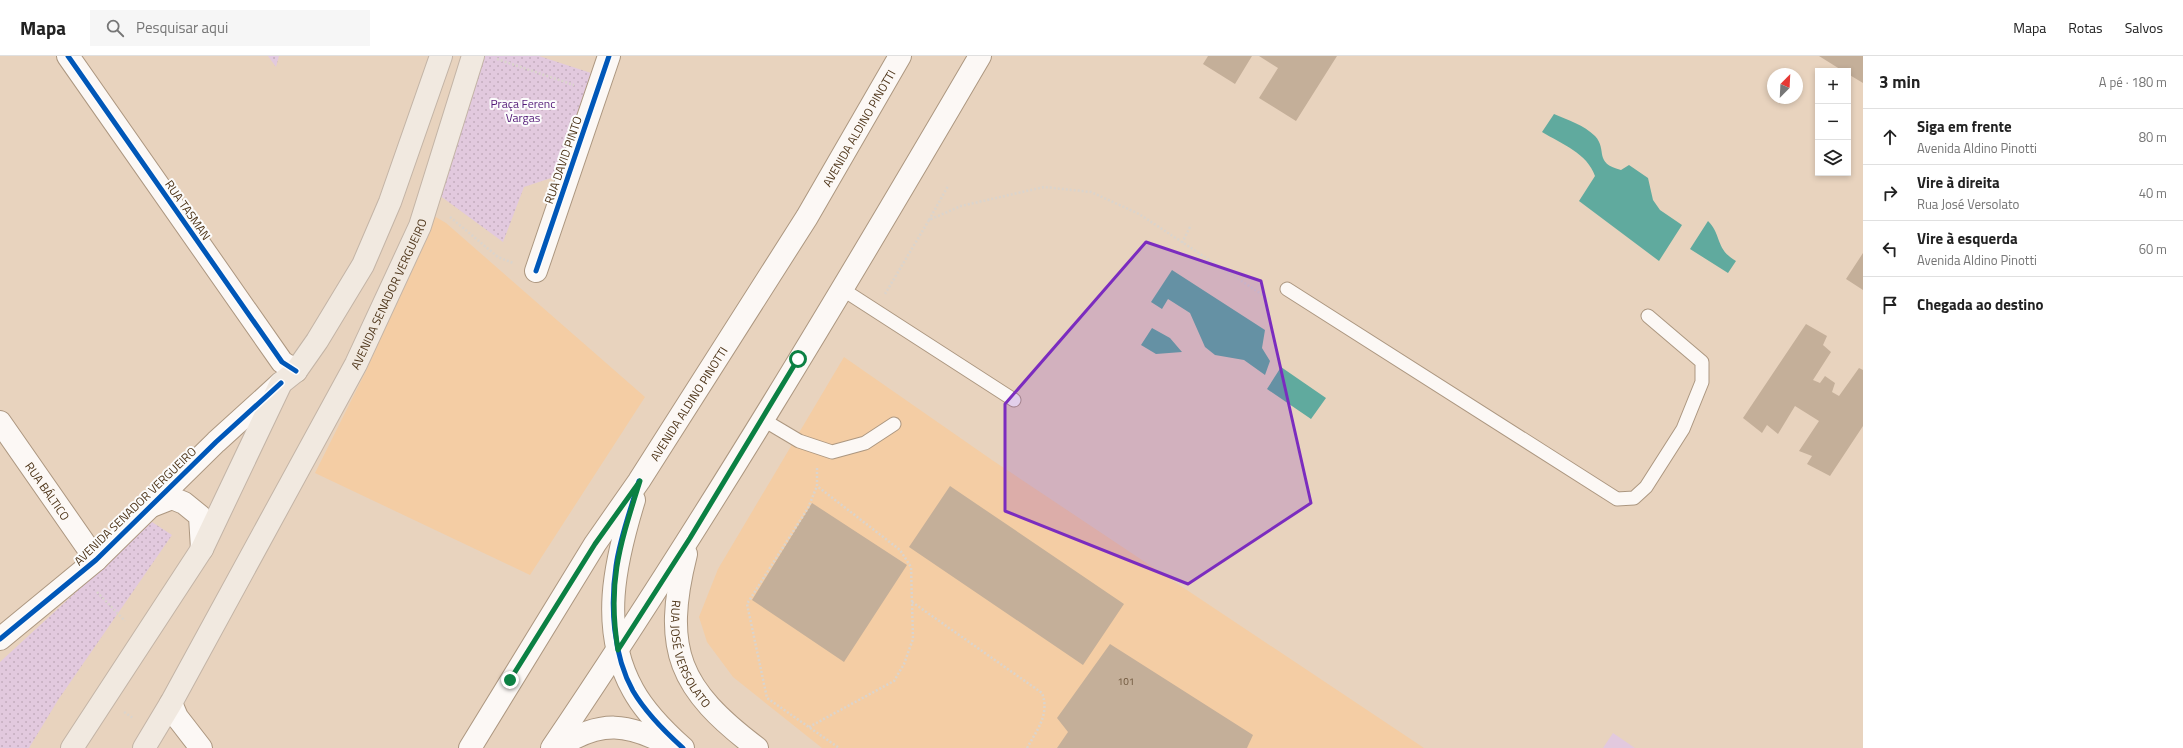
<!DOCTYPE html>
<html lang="pt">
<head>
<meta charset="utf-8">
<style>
	body { margin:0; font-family:"Titillium Web",sans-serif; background:#f6f6f6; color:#222 }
	.controls { position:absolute; right:12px; top:12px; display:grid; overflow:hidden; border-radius:0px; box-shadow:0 2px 6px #0003 }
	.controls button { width:36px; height:36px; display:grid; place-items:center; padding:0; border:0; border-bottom:1px solid #e0e0e0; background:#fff; color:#222; font:20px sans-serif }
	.compass { position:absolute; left:1767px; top:12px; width:36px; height:36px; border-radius:50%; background:#fff; box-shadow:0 2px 6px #0003; rotate:24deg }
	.stop { position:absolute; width:12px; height:12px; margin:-9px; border:3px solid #0b8043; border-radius:50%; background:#fff }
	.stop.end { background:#0b8043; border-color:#fff; box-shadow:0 1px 4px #0008 }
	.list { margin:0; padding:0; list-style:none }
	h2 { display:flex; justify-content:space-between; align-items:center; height:52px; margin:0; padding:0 16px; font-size:17px }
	h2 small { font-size:13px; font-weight:400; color:#767676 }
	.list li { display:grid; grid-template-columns:26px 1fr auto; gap:12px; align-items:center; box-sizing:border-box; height:56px; padding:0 16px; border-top:1px solid #e0e0e0 }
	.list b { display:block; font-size:15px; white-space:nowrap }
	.list p { margin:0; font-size:13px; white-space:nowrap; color:#767676 }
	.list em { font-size:13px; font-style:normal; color:#767676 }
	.icon { flex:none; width:22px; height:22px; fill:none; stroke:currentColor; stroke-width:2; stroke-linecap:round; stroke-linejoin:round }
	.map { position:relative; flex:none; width:1863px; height:692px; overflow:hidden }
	header { display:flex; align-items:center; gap:24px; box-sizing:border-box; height:56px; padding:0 20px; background:#fff; border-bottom:1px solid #e0e0e0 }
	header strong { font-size:19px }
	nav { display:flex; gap:22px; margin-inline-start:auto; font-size:14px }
	.search { width:280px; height:36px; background:#f6f6f6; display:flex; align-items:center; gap:10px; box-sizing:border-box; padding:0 14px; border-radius:0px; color:#767676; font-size:15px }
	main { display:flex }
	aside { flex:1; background:#fff }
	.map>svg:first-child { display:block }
	.built { fill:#f4cda4 }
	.grass { fill:url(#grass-dots) }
	.pitch { fill:#e2c9de }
	.water { fill:#60aa9e }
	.building { fill:#c4af99 }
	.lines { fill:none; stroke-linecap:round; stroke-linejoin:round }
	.lane-casing { stroke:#ac9780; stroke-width:15 }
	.street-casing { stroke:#ac9780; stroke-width:24 }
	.secondary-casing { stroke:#ac9780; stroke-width:24 }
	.primary-casing { stroke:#c3b4a6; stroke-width:24 }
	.path { stroke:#dbd4cc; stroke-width:2.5; stroke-dasharray:2 2; stroke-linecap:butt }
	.lane { stroke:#fcf8f5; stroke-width:13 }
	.street { stroke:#fcf8f5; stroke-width:22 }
	.secondary { stroke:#fcf8f5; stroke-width:22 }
	.primary { stroke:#f1e9e0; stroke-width:22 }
	.cycleway-casing { stroke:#fcfcfc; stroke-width:8 }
	.cycleway { stroke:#0057b8; stroke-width:5 }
	.route { stroke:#0b8043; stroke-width:5 }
	.marked { fill:#7b2cbf; fill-opacity:0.2; stroke:#7b2cbf; stroke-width:3; stroke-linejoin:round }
	.labels { text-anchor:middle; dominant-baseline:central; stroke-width:4; stroke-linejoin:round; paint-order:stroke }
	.number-label { font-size:10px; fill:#6c5439 }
	.park-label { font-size:12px; fill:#521877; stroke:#fcfcfc }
	.street-label { font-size:12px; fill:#4e3519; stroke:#fcfcfc }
</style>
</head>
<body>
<header>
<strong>Mapa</strong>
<div class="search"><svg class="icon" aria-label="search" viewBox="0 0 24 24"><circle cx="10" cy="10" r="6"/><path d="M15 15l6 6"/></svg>Pesquisar aqui</div>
<nav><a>Mapa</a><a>Rotas</a><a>Salvos</a></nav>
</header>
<main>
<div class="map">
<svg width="1863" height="692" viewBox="0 0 1863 692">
	<defs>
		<pattern id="grass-dots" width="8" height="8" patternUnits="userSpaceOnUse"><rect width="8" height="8" fill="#e2c9de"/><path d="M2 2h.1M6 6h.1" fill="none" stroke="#c4adbe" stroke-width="1.8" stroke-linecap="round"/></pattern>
	</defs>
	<rect width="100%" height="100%" fill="#e8d3be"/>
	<path class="built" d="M434,160L446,167L645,341L530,519L315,417L365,317Z
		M844,301L992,404L1424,692H822L733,621L707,586L699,561L718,513Z"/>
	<path class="grass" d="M268,0H279L276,11Z
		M484,0H539L591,17L557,120L524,131L503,186L439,139Z
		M152,466L172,479L58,644L29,692H0V606Z"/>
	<path class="pitch" d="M1613,677L1635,692H1603Z"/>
	<path class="water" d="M1554,58C1568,64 1584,69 1595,80C1608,94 1593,107 1621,114L1629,109L1648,122L1653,144L1660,154L1682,169L1659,205L1579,145L1595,120C1587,97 1562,88 1542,76Z
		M1708,165C1722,179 1715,193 1736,205L1728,217L1690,193Z
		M1172,214L1265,274L1262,292L1270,305L1265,319L1244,304L1215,299L1205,291L1190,257L1168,243L1162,253L1151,246Z
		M1152,272L1170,282L1182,296L1156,298L1141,289Z
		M1281,311L1326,342L1311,363L1267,333Z"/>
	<path class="building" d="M1208,0H1252L1235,28L1203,8Z
		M1259,0H1337L1296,65L1259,42L1278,12Z
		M1819,0H1863V27L1848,18V15H1843Z
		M1863,197V234L1846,223Z
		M1806,268L1827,280L1823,289L1831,296L1813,324L1820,327L1825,320L1835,327L1832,336L1839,340L1859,312L1863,314V370L1830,420L1807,408L1812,400L1799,395L1819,365L1795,350L1778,378L1767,369L1762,377L1743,362Z
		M950,430L1124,548L1083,609L909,491Z
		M812,447L907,509L844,606L752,544Z
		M1110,588L1253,679L1247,692H1057L1068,676L1057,662Z"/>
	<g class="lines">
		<g class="lane-casing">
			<path id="lane" d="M842,233L1014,344
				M1287,233L1617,443L1634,442L1646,431L1683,373L1702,326V306L1648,260
				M762,363L799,385L832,396L865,387L894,368"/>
		</g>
		<g class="street-casing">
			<g id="street">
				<path d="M68,0L282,306L296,315"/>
				<path d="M536,215L609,0"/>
				<path id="s1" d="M0,366L96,504"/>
				<path d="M149,451L172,442L184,447L200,460L202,493"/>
				<path d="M0,583L96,504L216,386L281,327"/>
			</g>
		</g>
		<g class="secondary-casing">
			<g id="secondary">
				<path d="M634,444C615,506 599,573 633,634C645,656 664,675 683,692"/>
				<path id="s2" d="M686,498C662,594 679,633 757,692"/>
				<path d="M171,647L177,661L201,692"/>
				<path id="s3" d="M470,692L595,488L639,425L807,161L900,0"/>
				<path d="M552,692C704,467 843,234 980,0"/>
				<path d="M557,692C601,663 628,667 673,691"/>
			</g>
		</g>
		<g class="primary-casing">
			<g id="primary">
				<path d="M72,692L202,493L281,327L296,315L317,285L363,209L390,146L441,0"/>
				<path id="s4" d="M144,692L171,647L356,308L420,170L473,0"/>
			</g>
		</g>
		<path class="path" d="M497,3L574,29
			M450,161L498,201L513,207
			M929,164L948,130
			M1182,187L1191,169
			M885,238L929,164L961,150L1044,131L1091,136L1139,158L1269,243
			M817,412V430L808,452L747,548L767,642L839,692
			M97,536L125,565
			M912,546L1042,637C1050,658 1037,674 1027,692
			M124,656L133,662
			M809,671L894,625L904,608L913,583L911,511L900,494L817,430"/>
		<use href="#lane" class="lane"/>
		<use href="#street" class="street"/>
		<use href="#secondary" class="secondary"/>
		<use href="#primary" class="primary"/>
		<g class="cycleway-casing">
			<path id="cycleway" d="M68,0L282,306L296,315
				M536,215L609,0
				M639,425C631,453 620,481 616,510C610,550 613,599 633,635C646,657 664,675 683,692
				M0,583L96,504L216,386L281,327"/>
		</g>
		<use href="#cycleway" class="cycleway"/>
	</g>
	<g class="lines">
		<path class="route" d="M510,624L595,488L640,425C620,489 607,526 618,594L690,482L798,303"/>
	</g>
	<path class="marked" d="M1146,186L1261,225L1311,447L1188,528L1005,455V348Z"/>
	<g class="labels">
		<g class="number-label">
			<text x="1126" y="625">101</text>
		</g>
		<g class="park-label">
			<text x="523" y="47">Praça Ferenc<tspan x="523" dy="14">Vargas</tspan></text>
		</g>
		<g class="street-label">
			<text stroke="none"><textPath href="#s3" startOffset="732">AVENIDA ALDINO PINOTTI</textPath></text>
			<text transform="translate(563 104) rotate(-71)">RUA DAVID PINTO</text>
			<text transform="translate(188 154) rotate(55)">RUA TASMAN</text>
			<text stroke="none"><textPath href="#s4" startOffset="516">AVENIDA SENADOR VERGUEIRO</textPath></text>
			<text stroke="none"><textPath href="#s3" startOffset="408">AVENIDA ALDINO PINOTTI</textPath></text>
			<text stroke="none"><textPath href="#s1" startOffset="84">RUA BÁLTICO</textPath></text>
			<text transform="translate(135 450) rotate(-44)">AVENIDA SENADOR VERGUEIRO</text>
			<text stroke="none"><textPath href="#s2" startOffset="104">RUA JOSÉ VERSOLATO</textPath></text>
		</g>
	</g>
</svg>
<div class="controls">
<button>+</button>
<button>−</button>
<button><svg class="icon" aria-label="layers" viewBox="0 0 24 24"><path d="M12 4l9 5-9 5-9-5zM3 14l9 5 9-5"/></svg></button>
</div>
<svg class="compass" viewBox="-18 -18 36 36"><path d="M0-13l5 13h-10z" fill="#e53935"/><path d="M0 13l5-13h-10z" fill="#767676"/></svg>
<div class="stop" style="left:798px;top:303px"></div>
<div class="stop end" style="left:510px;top:624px"></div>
</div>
<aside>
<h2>3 min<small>A pé · 180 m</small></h2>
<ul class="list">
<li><svg class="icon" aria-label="ahead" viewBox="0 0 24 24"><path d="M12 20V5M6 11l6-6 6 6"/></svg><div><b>Siga em frente</b><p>Avenida Aldino Pinotti</p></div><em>80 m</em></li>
<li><svg class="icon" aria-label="right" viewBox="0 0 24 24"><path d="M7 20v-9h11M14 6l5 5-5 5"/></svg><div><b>Vire à direita</b><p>Rua José Versolato</p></div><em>40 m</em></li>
<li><svg class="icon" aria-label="left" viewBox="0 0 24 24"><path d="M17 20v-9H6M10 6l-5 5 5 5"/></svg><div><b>Vire à esquerda</b><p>Avenida Aldino Pinotti</p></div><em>60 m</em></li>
<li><svg class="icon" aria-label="arrive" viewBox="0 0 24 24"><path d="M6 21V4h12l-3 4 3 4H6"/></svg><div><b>Chegada ao destino</b></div></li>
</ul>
</aside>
</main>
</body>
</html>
